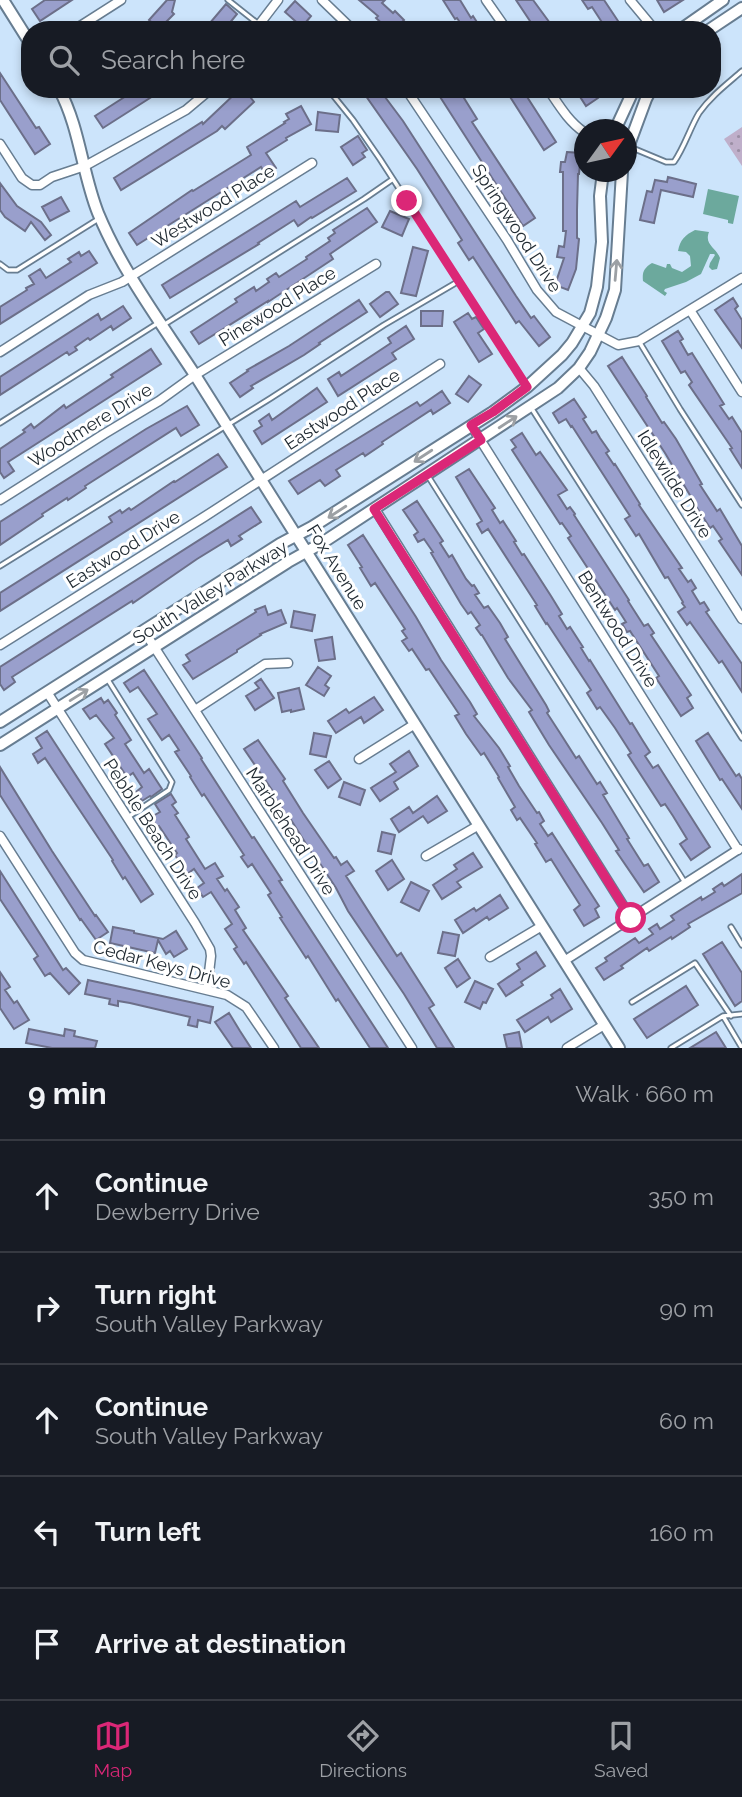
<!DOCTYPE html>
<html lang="en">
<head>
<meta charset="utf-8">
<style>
	body { margin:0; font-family:Raleway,sans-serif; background:#20242c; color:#f1f3f6 }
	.compass { position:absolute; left:574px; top:119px; width:63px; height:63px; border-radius:50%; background:#171b24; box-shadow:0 4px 10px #0003; rotate:57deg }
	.stop { position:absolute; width:21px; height:21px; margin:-16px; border:5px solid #db2777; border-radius:50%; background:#fff }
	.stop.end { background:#db2777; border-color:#fff; box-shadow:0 2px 7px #0008 }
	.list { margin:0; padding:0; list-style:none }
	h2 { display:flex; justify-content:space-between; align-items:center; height:91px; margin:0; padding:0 28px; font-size:30px }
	h2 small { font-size:23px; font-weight:400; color:#9ea1a6 }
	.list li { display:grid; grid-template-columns:46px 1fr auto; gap:21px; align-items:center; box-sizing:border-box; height:112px; padding:0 28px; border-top:2px solid #363941 }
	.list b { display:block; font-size:26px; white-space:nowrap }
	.list p { margin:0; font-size:23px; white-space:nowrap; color:#9ea1a6 }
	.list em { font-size:23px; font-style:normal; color:#9ea1a6 }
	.icon { flex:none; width:38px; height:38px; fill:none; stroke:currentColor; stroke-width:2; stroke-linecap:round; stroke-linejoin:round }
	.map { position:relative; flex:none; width:742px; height:1048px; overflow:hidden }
	.search { position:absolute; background:#171b24; box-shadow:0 4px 10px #0003; left:21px; right:21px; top:21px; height:77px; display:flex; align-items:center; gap:18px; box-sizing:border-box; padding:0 24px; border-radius:28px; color:#9ea1a6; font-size:26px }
	.sheet { height:651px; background:#171b24 }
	nav { display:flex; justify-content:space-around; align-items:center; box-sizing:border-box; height:98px; border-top:2px solid #363941; background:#171b24; font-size:19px; color:#9ea1a6 }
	nav a { display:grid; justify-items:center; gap:4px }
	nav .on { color:#db2777 }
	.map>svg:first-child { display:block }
	.park { fill:url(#park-dots) }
	.water { fill:#6ca99d }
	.building { fill:#999fcc; stroke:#6c6f89; stroke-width:2 }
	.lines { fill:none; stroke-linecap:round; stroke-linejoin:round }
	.service-casing { stroke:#677d91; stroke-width:7 }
	.minor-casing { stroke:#677d91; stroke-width:11 }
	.secondary-casing { stroke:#677d91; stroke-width:14 }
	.service { stroke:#fff; stroke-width:3.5 }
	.minor { stroke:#fff; stroke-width:8 }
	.secondary { stroke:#fff; stroke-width:10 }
	.oneway { stroke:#9ca0a4 }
	.route { stroke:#db2777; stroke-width:9 }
	.labels { text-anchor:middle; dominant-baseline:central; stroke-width:6; stroke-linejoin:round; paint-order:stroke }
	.street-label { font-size:18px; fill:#222c34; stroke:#fff }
</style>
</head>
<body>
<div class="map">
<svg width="742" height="1048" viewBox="0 0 742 1048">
	<defs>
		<pattern id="park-dots" width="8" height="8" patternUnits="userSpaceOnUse" patternTransform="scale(1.75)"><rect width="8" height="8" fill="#bfafca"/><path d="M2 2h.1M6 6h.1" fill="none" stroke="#9b8fa5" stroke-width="1.8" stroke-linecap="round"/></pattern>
	</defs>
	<rect width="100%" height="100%" fill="#cce4fb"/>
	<path class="park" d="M742,127V166L724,139Z"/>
	<path class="water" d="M708,189L739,196L733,224L728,223V220L703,214Z
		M695,230L709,232C704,245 716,247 720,258L717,269L712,270L709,267L710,263L715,255L714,254H710L701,274L686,282L665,289L664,291L667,293L665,296L643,281C642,272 644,268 652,263L666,268L667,264H670L672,268L682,272L691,266L690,256L686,252L678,251C680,240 685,235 695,230Z"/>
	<path class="building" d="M45,0H72L40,21L32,9Z
		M167,0H175L172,12L174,14L159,29L149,20Z
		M359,0H385L382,3L393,13L395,11L404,20L402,22L408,30H389L376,18L378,16Z
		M443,0H460L471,18L473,16L482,30H465L457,18L455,19Z
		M516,0H533L555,30H536Z
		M582,0H604L624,30H607L592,7L588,9Z
		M657,0H683L664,12Z
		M295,1L311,16L302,27L285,12Z
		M226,4L237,14L224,30H204Z
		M0,73L36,128L39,127L50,144L35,154L0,100Z
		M137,89H164L103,128L95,116Z
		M240,89H257L251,98L254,102L225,129L222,126L217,131L121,190L114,178L202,122L203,124Z
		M361,89H379L403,121L516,296L531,318L534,316L550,337L539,346L519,321L516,323L473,257L469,260L458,243L462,240L417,169Z
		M435,89H463L467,96L464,98L477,119L472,122L535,218L523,226Z
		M505,89H522L556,142L544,150Z
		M575,89H593L598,98L586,106Z
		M301,106L311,124L286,138L287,140L266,153L276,168L266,175L261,167L137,245L129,233L192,190L193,191L251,155L247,147L285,123L284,122L289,119L286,114Z
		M318,112L340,115L338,132L316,130Z
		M358,136L367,150L362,153L365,157L353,165L341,147Z
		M567,152L581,153L579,174H578L577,210V238L579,239L576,269L568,290L555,285L564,258L557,257L559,246L564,247L566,231H563V172H560L561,162H565Z
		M668,177L696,184L693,197L661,190L654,223L640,220L647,191L652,192L655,180L667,182Z
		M347,178L356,191L312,218L311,217L298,226L294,220L258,243L259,244L170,298L162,285L296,201L300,207Z
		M0,183L17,206L41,222L51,235L45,240L31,222L25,231L5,217L0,210Z
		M61,197L69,211L50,221L42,207Z
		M367,208L377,222L330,254L333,259L268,302V301L199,344L191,332L237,302L235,299L254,287L256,291L269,282L267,279L276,273L279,277L307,259L306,257L330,241L328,238L335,233L333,230Z
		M390,211L409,219L402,236L382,227Z
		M413,247L428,251L416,296L401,293Z
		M89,251L97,263L0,324V307L27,290L26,288L34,284L29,276L40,269L46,278L71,262L68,259L79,252L81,256Z
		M386,292H389L398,304L380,317L370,304Z
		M733,298L738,306L735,309L742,320V348L715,310Z
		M359,300L367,312L319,343L320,344L304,355L251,386L253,388L240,397L230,383L248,371L247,370L289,346Z
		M123,306L131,318L113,330L111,326L90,340L88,338L75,347L77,350L69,355L67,352L0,395V377L98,314L101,320Z
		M421,311H443L442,326H421Z
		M468,313L472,319L476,317L484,329L478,333L492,354L479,362L454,322Z
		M406,326L414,339L392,353L396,359L338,396L328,379L339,372L341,376L391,343L388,338Z
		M678,331L683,339L680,341L688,355L692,353L724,404L720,406L729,419L732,417L742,433V468L730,449L732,448L689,385L692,382L685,371L681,373L662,341Z
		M151,349L161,364L8,462L14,471L4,478L0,472V449L25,432L23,430L31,424L34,428L64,405L66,408L113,377L111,375Z
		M622,357L647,396L646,397L662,423L664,422L676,439L702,484L700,485L717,511L720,509L742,546V575L719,541L722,539L713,526L710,528L690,497H691L665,453L608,366Z
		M469,376L481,385L468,402L456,394Z
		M317,388L327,402L262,444L254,431L262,426L259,421L269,414L272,420Z
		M442,391L450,403L433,414L431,410L382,442L383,444L365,456L363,453L336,470L340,476L325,486L320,480L298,494L289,481L417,402L420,406Z
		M574,399L586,417L583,419L592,433L596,431L600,438L609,451L606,453L614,465L615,464L640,504L639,505L682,568L679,569L688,582L691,580L696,588L692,591L700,604L704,602L709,610L706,612L742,664V692L722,661L719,663L690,622L687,625L678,612L685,607L682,603L683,602L668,577L665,578L639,534L636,536L625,519L630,516L572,426L571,427L566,419L559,423L553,413Z
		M187,406L199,425L181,436L176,428L85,486L86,488L68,500L67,498L42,514L43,516L0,545V522L146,429Z
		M522,433L536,455L540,452L567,490L558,495L567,509L570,507L575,514L574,515L629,600L628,601L644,626L648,624L654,633L651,635L691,695L687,698L693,708L681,716L656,678L659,676L630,631L627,632L622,624L626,622L617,608L615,610L568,538L571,536L562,523L560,524L512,450L516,447L511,440Z
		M218,454L227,467L0,611V593L112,522L109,517L120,510L122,513L129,508L131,510L174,481L175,482Z
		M469,469L495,508L492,510L500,523L503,521L516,541L514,542L522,555L524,554L551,596L562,614L559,616L567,629L570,627L583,647L581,648L589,661L590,660L630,724L632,723L643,741L650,752L645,756L653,768L658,765L710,847L691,860L680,844L687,839L673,816L665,804L661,806L628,755L631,753L615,728L600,707L597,709L587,693L591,690L547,623L546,624L535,606L537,605L488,529L482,533L477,524L482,521L456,477Z
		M417,501L443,541L440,543L449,557L452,555L466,579L472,586L474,585L479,593L475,595L484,608L488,606L500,623L508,637L505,639L546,705L549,711L547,713L560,733L576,758L579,756L597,784L600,782L607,793L603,795L629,838L627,839L644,866L648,864L659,882L644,892L616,851L619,850L602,823L549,745L529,712L532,710L508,678L482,635H481L476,628L480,625L471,612L468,614L461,604L431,553L433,552L424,539L418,542L414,535L418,532L403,510Z
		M251,507L261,522L239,536L242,539L231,546L228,540L197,559L133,603L132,601L12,677L15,682L4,690L0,684V667Z
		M363,535L416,617L441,660L470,702L477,714L474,716L499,748L510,766L508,767L519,786L537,813L539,812L544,821L540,824L548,836L552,833L599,906L595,909L599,917L584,926L574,910L580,905L566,883L551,859L546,862L535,844L537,843L520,818L517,820L511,810L515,807L498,778L499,777L484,753L481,755L466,734L455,716L459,714L429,669L426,670L412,649L409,651L402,641L407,638L402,631L405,629L375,583L371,586L360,568L362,567L348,545Z
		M265,606L268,615L281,610L286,623L260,634L261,635L237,650V652L193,679L183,665L190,661L186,655L256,612L255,610Z
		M294,611L315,615L312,631L291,627Z
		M332,637L335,659L319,661L315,640Z
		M318,667L331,676L325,685L329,688L324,696L306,685Z
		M144,670L202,758L201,759L252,838L254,837L282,880L279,881L388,1048H370L338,999L336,1001L308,956L306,958L280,918L282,917L268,895L271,893L252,864L248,867L241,857L244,855L204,794L202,796L190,777L191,776L175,752L179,750L169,735L162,740L148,719L157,714L138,687L130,692L124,683Z
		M261,679L274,698L255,710L246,696L259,688L255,683Z
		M299,688L304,709L291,712V710L282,712L278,693Z
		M374,697L383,710L364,723L361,717L336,733L328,721L346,709L349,713Z
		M101,698L104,703L108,700L117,713L115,715L131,740L125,744L144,773L149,769L162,789L151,797L150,796L142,801L136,792L142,787L133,773L127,777L105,744L114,738L96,715L90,719L83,709Z
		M47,731L153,894L141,902L125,877L123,879L112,861L113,860L45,758L38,763L33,754L42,748L36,738Z
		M314,733L331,736L326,757L310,754Z
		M708,733L736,776L739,774L742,779V809L722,779L720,780L696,741Z
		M258,740L285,779L283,781L303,813L334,858L336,857L341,865L347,861L354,871L346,876L397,956L401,953L406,961L434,1005L429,1008L454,1048H437L404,994L348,911L336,888L319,862L318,863L288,815L287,816L275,797L276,796L244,749Z
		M409,751L418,766L394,782L398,789L380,801L371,788L396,772L390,764Z
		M329,761L341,779L328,788L315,770Z
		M0,767L52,851L95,916L96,915L108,932L96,940L81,919L80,920L0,795Z
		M344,782L365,790L360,805L339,797Z
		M171,794L176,802L172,805L178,813L175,815L189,837L186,839L205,869L215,863L223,876L217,879L225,891L227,889L239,907L235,910L246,928L243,930L288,996L285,998L319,1048H301L246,962L244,964L234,949L237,947L225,929L232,924L211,892L203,897L197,888L204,883L194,869L187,874L175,855L177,853L159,826L157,827L151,817L160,812L155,804Z
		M437,796L447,811L428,823L423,816L399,832L391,819L409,807L413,813Z
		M382,832L395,835L391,854L378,851Z
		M473,853L482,867L457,882L461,887L442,899L433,885L457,869L454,865Z
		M392,860L404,879L388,890L376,871Z
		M0,871L63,970L66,968L80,983L69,994L50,973L45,976L34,959L38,956L0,899Z
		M742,874V893L688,924L690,927L672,939L671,937L649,951L647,948L621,966L623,968L604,980L596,968L607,961L605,958L635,938L639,943L653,934L649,929L657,924L660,929L674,920L671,916L701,897L702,900L715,892L713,889L722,883L724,886Z
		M411,882L429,891L419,911L401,902Z
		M500,895L508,908L489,920L487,917L463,933L455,920L474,908L476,911Z
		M113,927L134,931V933L163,939L176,931L187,949L174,957L170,951L166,954L158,940L155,953L110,943Z
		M443,932L459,935L455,956L438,953Z
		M722,942L742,973V1001L735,1006L703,954Z
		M536,952L545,966L521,982L523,985L506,996L498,984L520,969L517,964Z
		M458,959L470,978L457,987L445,968Z
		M0,972L10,987L5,990L14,1003L17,1001L29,1020L14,1029L0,1008Z
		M88,980L213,1007L210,1023L198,1020L197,1027L188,1025L190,1017L130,1003L118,1001V1006L109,1004L110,999L85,994Z
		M475,981L493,989L486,1003L483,1002L480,1009L465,1002Z
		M686,986L698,1005L647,1038L634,1019Z
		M560,989L572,1009L551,1022L548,1017L525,1032L517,1020L553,998L551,995Z
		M229,1013L240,1031L251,1048H233L215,1022Z
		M29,1029L64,1036L65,1029L75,1031L74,1036L97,1041L95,1048H52L26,1043Z
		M519,1032L522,1048H507L504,1035Z
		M716,1032L726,1048H690Z"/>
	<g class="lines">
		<g class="service-casing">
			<path id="service" d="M228,0L266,30
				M328,89L353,120L380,159L526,385
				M630,147L666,162H674C684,148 690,128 699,113C711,96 727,84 742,71
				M0,264L8,270H17L100,218
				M165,324L364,199L393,179
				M640,343L680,409L742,505
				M532,409L742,738
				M0,423L158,323
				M428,476L684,881
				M0,566L271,398L384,325L459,281
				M108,680L172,782L169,790L128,817
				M731,927L742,945
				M632,1002L695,963L731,1016
				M723,1016L742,1048
				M671,1048L723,1016L742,1014"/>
		</g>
		<g class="minor-casing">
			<path id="minor" d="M322,0L353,30
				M486,0L507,30
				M630,0L655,30
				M74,30L121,0
				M255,30L278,0
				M406,89L507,240L537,290L556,312L618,345L639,341L742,278
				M548,89C559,105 568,121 584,132
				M0,144L22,178L32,185H40L52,177L85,166L186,110L211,89
				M690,310L742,392
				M0,352L89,295L122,282L312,163
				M579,368L594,386L742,619
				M471,425L738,850
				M0,500L104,434L159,401L195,375L376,264
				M375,509L631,918
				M144,631L412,1048
				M0,645L204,517L440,364
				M47,692L195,923L210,949L211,956L207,989
				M195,710L265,664L288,663
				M359,759L415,724
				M0,836L75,953L83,960L227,995L246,1007L274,1048
				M426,856L479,825
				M490,957L542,926
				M564,961L739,849
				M567,1048L604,1025"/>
		</g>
		<g class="secondary-casing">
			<path id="secondary" d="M3,0L30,43
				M680,30L723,0
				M709,30L742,8
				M59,89C80,128 82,173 98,213C122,271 161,323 195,375L619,1048
				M615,130L634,89
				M626,153L646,99L651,89
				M0,722L280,544L312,527L493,412L527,387L562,355L572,343L590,313L597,287L602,242L600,196L603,172
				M0,745L288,562L322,543L558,388L579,368L590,352L606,318L615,290L622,172"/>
		</g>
		<use href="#service" class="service"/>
		<use href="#minor" class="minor"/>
		<use href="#secondary" class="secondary"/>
	</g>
	<defs><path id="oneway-shaft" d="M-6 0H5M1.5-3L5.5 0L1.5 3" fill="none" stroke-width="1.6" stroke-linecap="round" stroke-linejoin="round" transform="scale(1.75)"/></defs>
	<g class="oneway">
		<use href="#oneway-shaft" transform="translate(616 270) rotate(-85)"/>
		<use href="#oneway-shaft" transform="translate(508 422) rotate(-33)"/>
		<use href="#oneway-shaft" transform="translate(423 456) rotate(147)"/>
		<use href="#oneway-shaft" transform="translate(337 512) rotate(147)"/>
		<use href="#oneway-shaft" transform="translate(79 695) rotate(-32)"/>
	</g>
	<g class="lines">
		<path class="route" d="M407,201L527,387L493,412L471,425L481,440L374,509L631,918"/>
	</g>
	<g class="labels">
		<g class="street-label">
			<text transform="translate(213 206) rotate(-32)">Westwood Place</text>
			<text transform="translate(517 228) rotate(57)">Springwood Drive</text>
			<text transform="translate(277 306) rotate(-32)">Pinewood Place</text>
			<text transform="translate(342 409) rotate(-33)">Eastwood Place</text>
			<text transform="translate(90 425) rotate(-32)">Woodmere Drive</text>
			<text transform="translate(675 484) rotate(58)">Idlewilde Drive</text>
			<text transform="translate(123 549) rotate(-32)">Eastwood Drive</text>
			<text transform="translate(337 567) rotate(58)">Fox Avenue</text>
			<text transform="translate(210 592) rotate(-32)">South Valley Parkway</text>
			<text transform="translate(618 629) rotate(58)">Bentwood Drive</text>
			<text transform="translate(153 829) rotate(57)">Pebble Beach Drive</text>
			<text transform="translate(291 831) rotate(57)">Marblehead Drive</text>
			<text transform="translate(162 964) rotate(15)">Cedar Keys Drive</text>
		</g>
	</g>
</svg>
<svg class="compass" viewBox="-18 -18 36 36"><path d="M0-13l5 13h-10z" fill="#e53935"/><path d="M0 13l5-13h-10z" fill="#9ea1a6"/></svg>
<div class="stop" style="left:631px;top:918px"></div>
<div class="stop end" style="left:407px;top:201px"></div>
<div class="search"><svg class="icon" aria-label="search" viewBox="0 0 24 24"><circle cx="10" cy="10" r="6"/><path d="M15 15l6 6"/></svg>Search here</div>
</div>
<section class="sheet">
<h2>9 min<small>Walk · 660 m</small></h2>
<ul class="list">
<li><svg class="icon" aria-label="ahead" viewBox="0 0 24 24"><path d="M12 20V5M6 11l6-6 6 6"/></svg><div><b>Continue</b><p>Dewberry Drive</p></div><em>350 m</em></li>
<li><svg class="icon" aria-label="right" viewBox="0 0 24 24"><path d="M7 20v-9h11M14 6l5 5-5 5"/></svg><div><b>Turn right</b><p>South Valley Parkway</p></div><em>90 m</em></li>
<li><svg class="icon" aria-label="ahead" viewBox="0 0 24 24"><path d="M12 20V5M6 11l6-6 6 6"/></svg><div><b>Continue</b><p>South Valley Parkway</p></div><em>60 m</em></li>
<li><svg class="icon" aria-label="left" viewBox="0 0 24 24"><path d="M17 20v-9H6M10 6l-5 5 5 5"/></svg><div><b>Turn left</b></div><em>160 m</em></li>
<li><svg class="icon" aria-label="arrive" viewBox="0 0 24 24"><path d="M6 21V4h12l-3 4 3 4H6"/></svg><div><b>Arrive at destination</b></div></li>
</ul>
</section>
<nav>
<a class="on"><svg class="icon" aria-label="map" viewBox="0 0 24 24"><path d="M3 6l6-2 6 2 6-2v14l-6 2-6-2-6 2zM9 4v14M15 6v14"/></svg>Map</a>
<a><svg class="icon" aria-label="directions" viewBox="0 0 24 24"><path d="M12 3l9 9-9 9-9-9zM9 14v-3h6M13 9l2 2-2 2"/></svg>Directions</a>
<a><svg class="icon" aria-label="saved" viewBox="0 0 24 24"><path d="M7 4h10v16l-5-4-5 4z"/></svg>Saved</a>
</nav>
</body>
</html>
